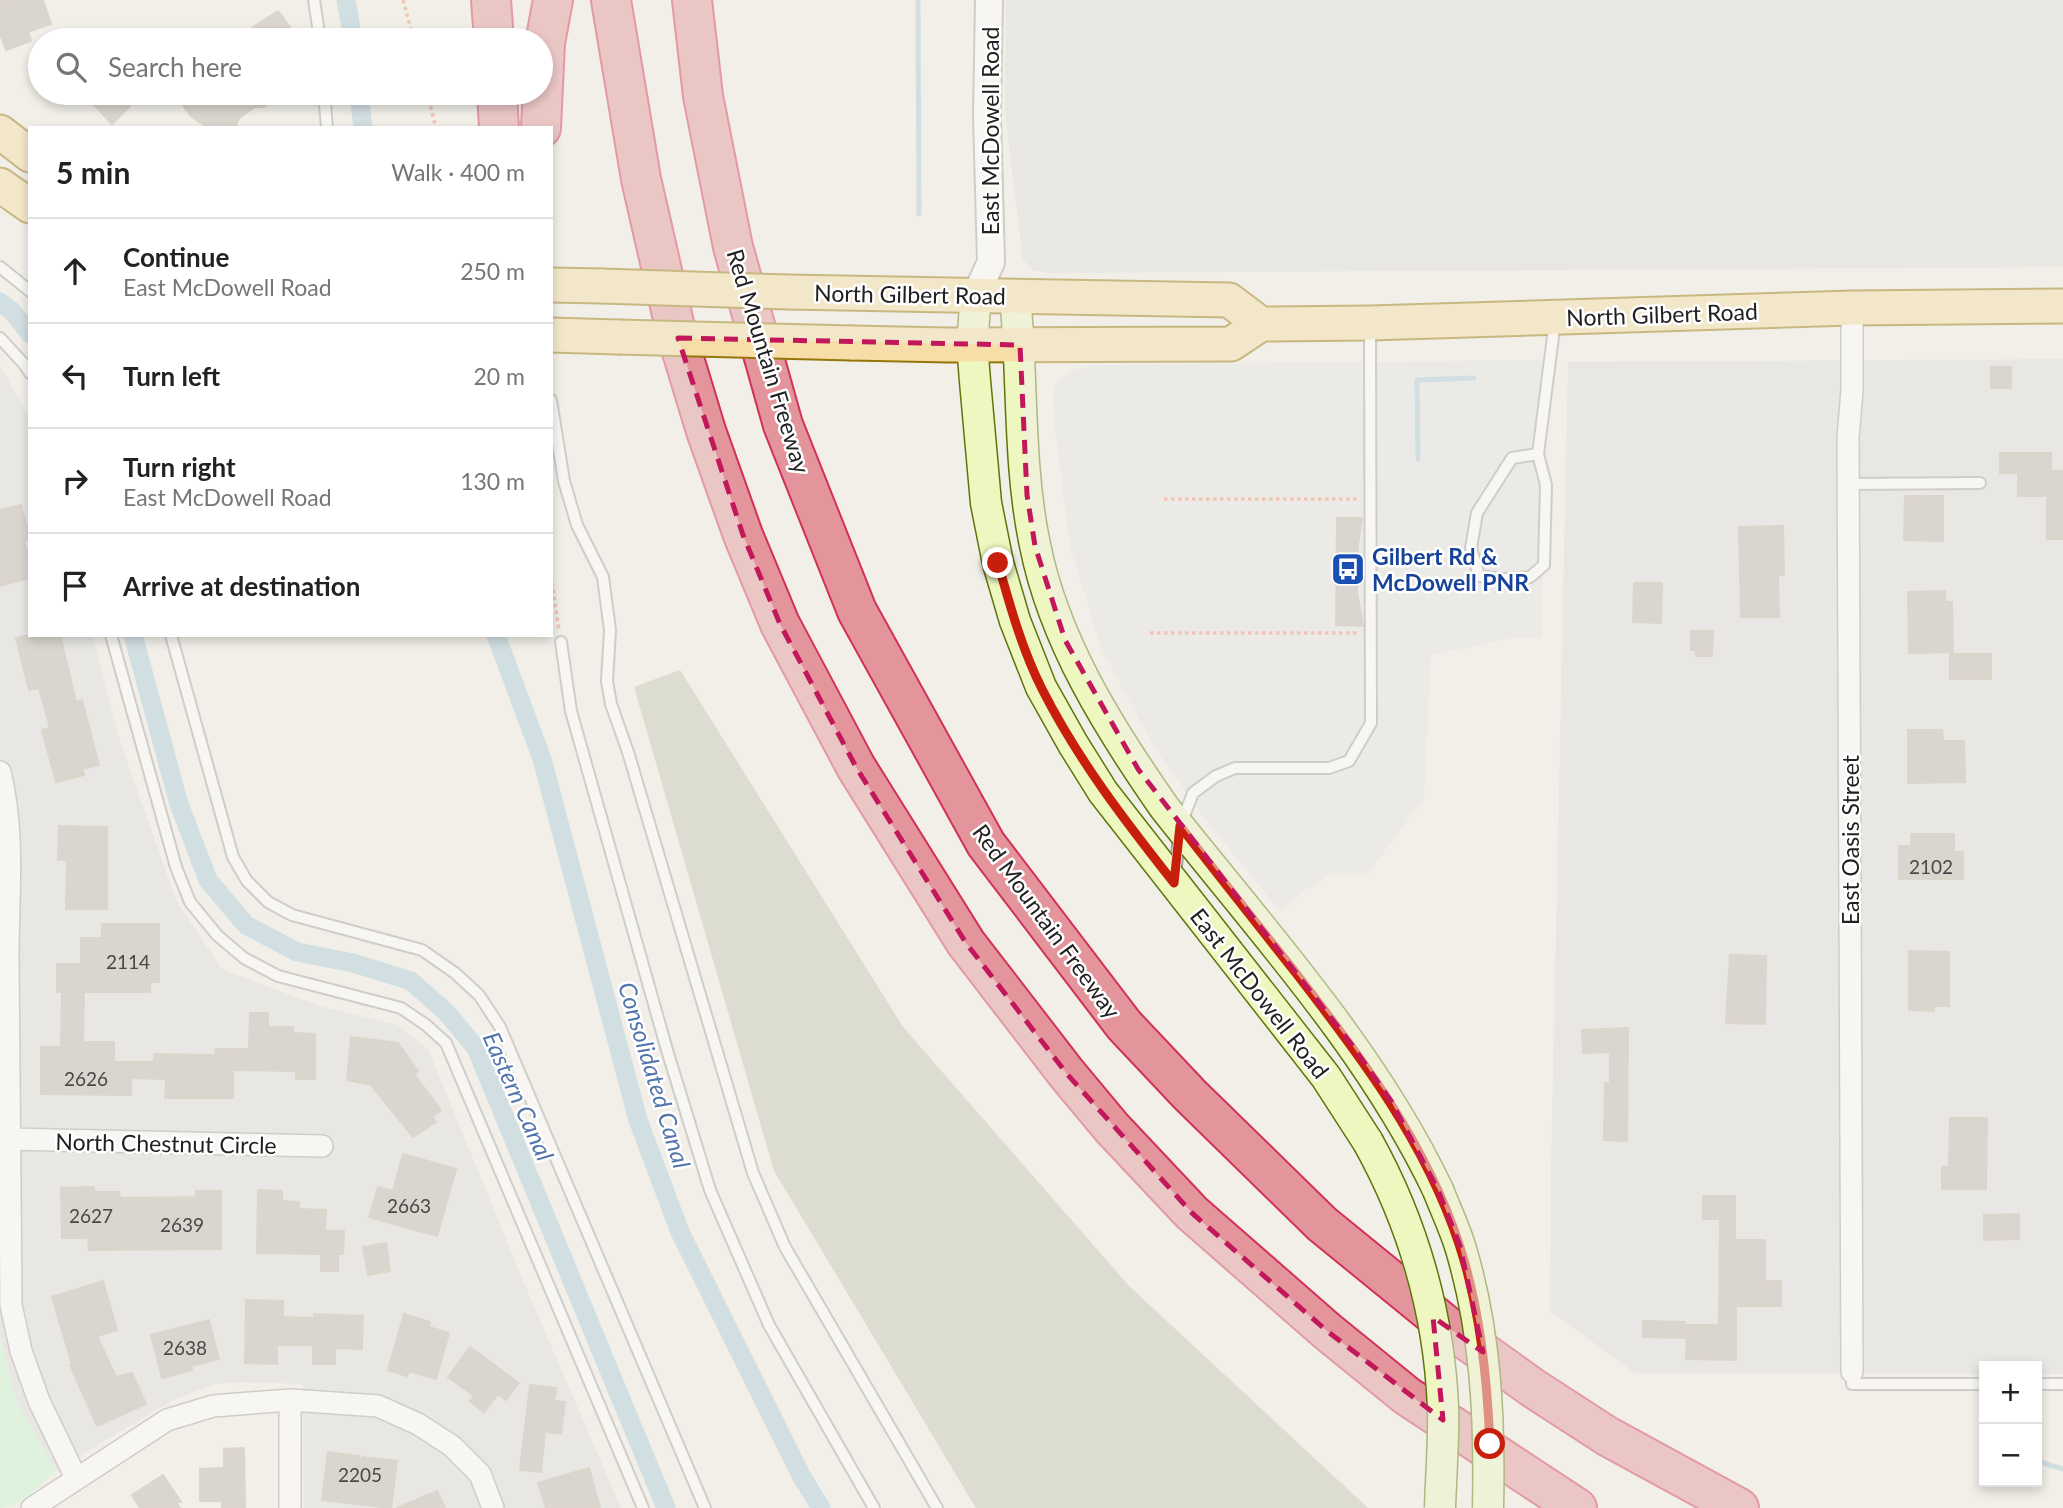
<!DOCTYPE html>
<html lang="en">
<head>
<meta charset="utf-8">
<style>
	body { margin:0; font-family:Lato,sans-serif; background:#f2f2f2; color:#222 }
	.controls { position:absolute; right:21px; bottom:21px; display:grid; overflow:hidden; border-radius:0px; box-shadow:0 4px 10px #0003 }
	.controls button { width:63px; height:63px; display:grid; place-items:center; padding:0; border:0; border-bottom:2px solid #e0e0e0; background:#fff; color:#222; font:35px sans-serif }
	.stop { position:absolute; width:21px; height:21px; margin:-16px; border:5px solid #c71f0b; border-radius:50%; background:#fff }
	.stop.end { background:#c71f0b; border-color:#fff; box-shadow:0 2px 7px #0008 }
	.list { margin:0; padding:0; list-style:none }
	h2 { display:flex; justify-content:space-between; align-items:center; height:91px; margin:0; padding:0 28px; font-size:30px }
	h2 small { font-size:23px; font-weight:400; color:#767676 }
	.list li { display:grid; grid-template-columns:46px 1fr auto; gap:21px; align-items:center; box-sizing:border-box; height:105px; padding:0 28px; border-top:2px solid #e0e0e0 }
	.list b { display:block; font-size:26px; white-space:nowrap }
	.list p { margin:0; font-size:23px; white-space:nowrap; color:#767676 }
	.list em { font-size:23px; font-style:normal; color:#767676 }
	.icon { flex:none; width:38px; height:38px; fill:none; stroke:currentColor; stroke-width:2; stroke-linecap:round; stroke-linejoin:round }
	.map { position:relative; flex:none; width:2063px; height:1508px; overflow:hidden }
	.search { position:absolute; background:#fff; box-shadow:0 4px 10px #0003; left:28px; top:28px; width:525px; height:77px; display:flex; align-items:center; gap:18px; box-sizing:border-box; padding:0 24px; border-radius:38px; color:#767676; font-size:26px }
	.panel { position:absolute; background:#fff; box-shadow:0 4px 10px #0003; left:28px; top:126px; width:525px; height:511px; border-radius:0px }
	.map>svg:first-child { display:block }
	.residential { fill:#dfdede }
	.construction { fill:#c3c5b4 }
	.park { fill:#c9f7d1 }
	.parking { fill:#e5e5e5 }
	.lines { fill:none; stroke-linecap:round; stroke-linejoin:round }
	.stream { stroke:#abcbdc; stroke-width:5 }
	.canal { stroke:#abcbdc; stroke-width:19 }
	.building { fill:#beb8b1; stroke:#c2b7ab; stroke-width:2 }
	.service-casing { stroke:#a5a5a5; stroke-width:14 }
	.minor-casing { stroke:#a5a5a5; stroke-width:24 }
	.tertiary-casing { stroke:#a5a5a5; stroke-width:30 }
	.secondary-casing { stroke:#5e750b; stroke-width:33 }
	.primary-casing { stroke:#957608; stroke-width:37 }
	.motorway-casing { stroke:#d23258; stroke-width:42 }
	.path { stroke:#f39177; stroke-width:3.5; stroke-dasharray:3.5 3.5; stroke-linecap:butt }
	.service { stroke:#fff; stroke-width:10 }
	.minor { stroke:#fff; stroke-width:21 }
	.tertiary { stroke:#fff; stroke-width:26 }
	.secondary { stroke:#eef7c0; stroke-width:30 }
	.primary { stroke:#f7dda7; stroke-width:33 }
	.motorway { stroke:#e3959b; stroke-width:38 }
	.secondary-bridge-casing { stroke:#5e750b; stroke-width:33; stroke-linecap:butt }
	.primary-bridge-casing { stroke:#957608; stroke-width:37; stroke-linecap:butt }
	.secondary-bridge { stroke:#eef7c0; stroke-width:30 }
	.primary-bridge { stroke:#f7dda7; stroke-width:33 }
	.route { stroke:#c71f0b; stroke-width:9 }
	.marked { fill:none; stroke:#c2185b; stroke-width:5; stroke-dasharray:14 9; stroke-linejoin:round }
	.labels { text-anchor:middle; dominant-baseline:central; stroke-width:5; stroke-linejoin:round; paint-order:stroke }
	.number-label { font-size:19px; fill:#484745 }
	.street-label { font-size:23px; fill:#212121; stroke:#fff }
	.transit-label { font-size:23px; font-weight:bold; fill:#164399; stroke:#fff; text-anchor:start }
	.water-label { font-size:24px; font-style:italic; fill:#5175ac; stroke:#fff }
</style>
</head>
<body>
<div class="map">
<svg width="2063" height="1508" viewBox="0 0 2063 1508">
	<rect width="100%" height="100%" fill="#f1efe8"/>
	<path class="residential" d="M1006,0H2063V267L1048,273L1033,270L1023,260L1005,112Z
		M2063,359V1374H2037V1366H1984V1374L1635,1373L1550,1311L1551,1170L1568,362Z
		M0,365L30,420V635H93L119,738L176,900L222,969L319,1006L398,1025L428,1049L524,1283L621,1508H304L302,1384L245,1382L215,1384L175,1399L56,1470L16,1402L0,1337Z"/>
	<path class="construction" d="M680,670L903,1027L1129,1286L1368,1508H976L774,1171L634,687Z"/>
	<path class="park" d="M0,1337L16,1402L56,1470C42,1483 20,1508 0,1508Z"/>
	<path class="parking" d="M1548,360L1541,638H1513L1431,655L1424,798L1367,875H1329L1304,891L1280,911L1205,819L1153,745L1101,648L1070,547L1053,412V387L1070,371L1092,365Z"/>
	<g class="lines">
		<path class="stream" d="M918,0L919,214
			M1418,459L1417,380L1474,378
			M2037,1461L2063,1469"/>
		<path class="canal" d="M346,0L353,40
			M359,93L363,128
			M0,302L12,311L30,334
			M133,635L179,804L208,880L246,925L297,952L353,963L411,981L447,1013L476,1048L666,1508
			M496,635L542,759L638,1120L680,1232L802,1477L821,1508"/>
	</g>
	<path class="building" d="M0,0H43L51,24L28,32L31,41L6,50L0,34Z
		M278,11L294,32L283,40H233Z
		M83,93H118L130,106L112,124Z
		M179,93H275L264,107H255L239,118L235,128H212L203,124L193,118L184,107Z
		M1991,367H2011V388H1991Z
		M2000,453H2051V471H2063V539H2047V496H2018V473H2000Z
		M1905,496H1943V541L1904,540Z
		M21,505L30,538V540L24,541L30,563V578L0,586V510Z
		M1337,518H1362L1358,545L1357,592L1363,626L1336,625Z
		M1783,526L1784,575H1778L1779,617H1741L1739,527Z
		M1634,583H1662L1661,623L1633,622Z
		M1945,591V602H1952L1953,652L1909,653L1908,592Z
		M1691,631H1713L1712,656H1696V650H1691Z
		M29,635H60L76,702L82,700L99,765L82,769L84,775L56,782L42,730L50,728L39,688L29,690L16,638Z
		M1950,654H1991V679H1950Z
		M1908,730H1942L1943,741H1964L1965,782L1908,783Z
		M59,826L107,827V909H66L67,860H58Z
		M1911,834H1954V852H1963V879H1899V846H1911Z
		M102,924H159V982H150V992H84L83,1042H114V1062H154V1054L215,1055L216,1049H249L250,1013H268V1027H293V1033L315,1034V1079H296V1071L233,1070V1098H165L166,1079L131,1078V1095L41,1094V1047H61L62,992H57V964H81V938H102Z
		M1909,951L1949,952V1006H1934V1011L1909,1010Z
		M1730,955L1766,956L1765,1024L1726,1023Z
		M1628,1028L1627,1141L1604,1140L1605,1083H1610V1052L1583,1053L1582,1030Z
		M351,1037L398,1043L418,1071L414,1074L441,1110L432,1117L436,1122L413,1137L371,1085L347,1080Z
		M1950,1118H1987L1986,1189H1942V1167H1949Z
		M403,1154L456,1169L437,1236L369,1217L378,1187L393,1191Z
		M94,1187V1192H119L120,1198L196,1197V1191H221V1249L89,1250L88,1238H62L61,1188Z
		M258,1190L282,1191V1201L299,1202V1209L326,1210L325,1231H344L343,1254H338V1271H321V1254L257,1253Z
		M1703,1196H1735V1240H1765V1281H1781V1306H1736V1360L1686,1359L1687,1325H1719L1720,1219H1703Z
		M2019,1214V1239L1984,1240V1215Z
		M386,1243L390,1271L368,1275L363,1247Z
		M103,1281L117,1330L97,1336L116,1377L132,1373L146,1404L97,1426L70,1365L72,1364L52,1297Z
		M246,1300L283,1301V1317L314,1318V1314L363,1316L362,1349L335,1348V1364H313V1345H277V1364L245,1363Z
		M404,1314L430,1322L429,1327L449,1333L436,1379L409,1371L407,1376L388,1370Z
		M209,1320L219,1359L191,1366L192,1370L162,1378L151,1335Z
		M1643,1321L1685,1322V1338L1643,1337Z
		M470,1347L519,1383L506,1400L498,1394L484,1412L470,1401L474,1396L448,1377Z
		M530,1385L556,1388L554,1401L565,1402L561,1434L545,1432L541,1472L520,1470Z
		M244,1448L245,1508H222V1501H200V1469L224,1468V1449Z
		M328,1452L359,1456L358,1460H361L362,1457L397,1461L391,1508L322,1500Z
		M589,1468L600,1508H546L538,1483Z
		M163,1475L181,1502H176L180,1508H140L132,1495Z
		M437,1491L445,1508H397Z"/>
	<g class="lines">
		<g class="service-casing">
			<path id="service" d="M314,0L320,40
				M324,93L327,128
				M0,267L30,291
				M0,338L24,364L30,373
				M551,400L564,481L577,525L603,577L610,630L607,681L611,704L628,752L753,1173L785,1247L937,1508
				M1538,454L1512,458L1477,513L1471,548L1479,576L1504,579L1530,577L1544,565L1546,485L1538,454L1555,321
				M1848,484L1980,483
				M111,635L176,867L190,902L217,935L244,958L278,976L401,1008L426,1025L446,1043L643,1508
				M171,635L233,857L247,881L268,902L292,915L422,950L455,973L479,995L500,1027L705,1508
				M561,642L571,711L667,1050L710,1190L769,1325L874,1508
				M1175,876L1180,826L1193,793L1216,776L1235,768H1329L1349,761L1371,723L1370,326
				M1852,1372V1384H1984
				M2037,1384H2063"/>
		</g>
		<g class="minor-casing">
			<path id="minor" d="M0,772C15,833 8,895 8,958C9,1073 10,1189 11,1305L21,1351L39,1401L76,1478
				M10,1139L322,1146
				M1852,1372L1848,438L1852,390V308
				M290,1400V1508
				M32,1508L167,1420L213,1406L290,1400L378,1406L418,1424L452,1446L480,1474L493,1508"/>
		</g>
		<g class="tertiary-casing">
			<path id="tertiary" d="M976,295L991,262L987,116L989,0"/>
		</g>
		<g class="secondary-casing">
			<path id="secondary" d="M976,295L972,344L975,381L986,503L998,563L1015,621L1041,687L1073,744L1103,792L1326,1077L1368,1142
				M1015,295C1023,377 1018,466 1035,545C1054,641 1109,728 1164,807C1260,929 1371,1049 1438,1190"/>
		</g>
		<g class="primary-casing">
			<path id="primary" d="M0,132L30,155
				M0,185L30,206
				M551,285L602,286
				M788,292L1229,300L1261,324
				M551,335L618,337
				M852,343L949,345L1231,344L1261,324L1370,323L1852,308L2063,306"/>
		</g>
		<g class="motorway-casing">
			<path id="motorway" d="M491,0L494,40
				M611,0L641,179L676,332L706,431L743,535L780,624L856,767L966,943L1067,1074L1112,1128L1192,1213L1327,1331L1407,1396L1577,1508
				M692,0L703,96L733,247L783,425L857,611L986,844L1124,1025L1190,1095L1322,1224L1452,1330L1533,1388L1607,1436L1739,1508
				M497,93L499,128
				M541,128L545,43L553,0"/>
		</g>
		<path class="path" d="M403,0L414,40
			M427,93L436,128
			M1164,499H1357
			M551,576L559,630
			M1150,633H1358"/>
		<use href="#service" class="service"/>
		<use href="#minor" class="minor"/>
		<use href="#tertiary" class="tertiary"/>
		<use href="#secondary" class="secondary"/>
		<use href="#primary" class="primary"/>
		<use href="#motorway" class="motorway"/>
		<g class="secondary-bridge-casing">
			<path id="secondary-bridge" d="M1368,1142C1413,1223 1439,1314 1443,1407C1444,1440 1441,1474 1440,1508
				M1438,1190C1445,1208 1454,1227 1460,1246C1486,1331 1490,1419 1488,1508"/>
		</g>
		<g class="primary-bridge-casing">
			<path id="primary-bridge" d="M602,286L788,292
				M618,337L852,343"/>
		</g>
		<use href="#secondary-bridge" class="secondary-bridge"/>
		<use href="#primary-bridge" class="primary-bridge"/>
	</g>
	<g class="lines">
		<path class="route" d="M998,563C1010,606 1022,649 1042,689C1078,760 1125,821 1174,883L1180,826C1218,875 1257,924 1295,972C1361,1057 1425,1141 1459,1244C1480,1308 1487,1377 1490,1444"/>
	</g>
	<path d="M0 0H2063V1508H0ZM678,338L1020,345L1027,495L1035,546L1065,640L1138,769L1352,1045L1391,1101L1438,1190L1460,1246L1483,1352L1433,1317L1443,1420L1327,1331L1192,1213L1067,1074L966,943L856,767L780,624L743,535Z" fill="#f1efe8" fill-opacity=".55" fill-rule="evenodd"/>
	<path class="marked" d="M678,338L1020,345L1027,495L1035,546L1065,640L1138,769L1352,1045L1391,1101L1438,1190L1460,1246L1483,1352L1433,1317L1443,1420L1327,1331L1192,1213L1067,1074L966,943L856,767L780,624L743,535Z"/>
	<defs>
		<g id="bus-square" transform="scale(1.75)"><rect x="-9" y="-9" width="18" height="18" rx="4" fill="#1a4fb4" stroke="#fff"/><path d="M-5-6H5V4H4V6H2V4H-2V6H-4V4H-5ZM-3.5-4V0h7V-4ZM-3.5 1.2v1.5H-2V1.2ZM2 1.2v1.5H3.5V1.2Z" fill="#fff"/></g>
	</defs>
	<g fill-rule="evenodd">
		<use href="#bus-square" x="1348" y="569"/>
	</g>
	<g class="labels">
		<g class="number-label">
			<text x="1931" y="866">2102</text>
			<text x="128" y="961">2114</text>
			<text x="86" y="1078">2626</text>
			<text x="409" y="1205">2663</text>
			<text x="91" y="1215">2627</text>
			<text x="182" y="1224">2639</text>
			<text x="185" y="1347">2638</text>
			<text x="360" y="1474">2205</text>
		</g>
		<g class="street-label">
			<text transform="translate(990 131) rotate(-90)">East McDowell Road</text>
			<text transform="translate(910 294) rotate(1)">North Gilbert Road</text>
			<text transform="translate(1662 314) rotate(-2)">North Gilbert Road</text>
			<text transform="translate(769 361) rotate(73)">Red Mountain Freeway</text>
			<text transform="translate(1850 840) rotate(-90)">East Oasis Street</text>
			<text transform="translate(1047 921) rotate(54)">Red Mountain Freeway</text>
			<text transform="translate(1260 993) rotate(52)">East McDowell Road</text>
			<text transform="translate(166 1143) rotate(1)">North Chestnut Circle</text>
		</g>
		<g class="transit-label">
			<text x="1372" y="556">Gilbert Rd &amp;<tspan x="1372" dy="26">McDowell PNR</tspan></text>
		</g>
		<g class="water-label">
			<text transform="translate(655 1075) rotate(73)">Consolidated Canal</text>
			<text transform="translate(519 1096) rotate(66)">Eastern Canal</text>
		</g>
	</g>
</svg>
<div class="controls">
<button>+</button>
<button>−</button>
</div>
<div class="stop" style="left:1490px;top:1444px"></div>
<div class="stop end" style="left:998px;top:563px"></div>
<div class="search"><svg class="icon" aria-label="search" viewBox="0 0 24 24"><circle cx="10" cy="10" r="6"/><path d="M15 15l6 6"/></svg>Search here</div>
<section class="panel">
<h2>5 min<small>Walk · 400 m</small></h2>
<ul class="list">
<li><svg class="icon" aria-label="ahead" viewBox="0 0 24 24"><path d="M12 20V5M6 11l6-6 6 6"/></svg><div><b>Continue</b><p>East McDowell Road</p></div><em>250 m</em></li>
<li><svg class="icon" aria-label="left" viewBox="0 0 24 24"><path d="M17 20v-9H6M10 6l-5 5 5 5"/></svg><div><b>Turn left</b></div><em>20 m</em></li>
<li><svg class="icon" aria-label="right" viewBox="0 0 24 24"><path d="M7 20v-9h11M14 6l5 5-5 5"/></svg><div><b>Turn right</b><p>East McDowell Road</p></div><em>130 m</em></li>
<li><svg class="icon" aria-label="arrive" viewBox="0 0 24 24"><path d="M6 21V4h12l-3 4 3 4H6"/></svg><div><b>Arrive at destination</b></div></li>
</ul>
</section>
</div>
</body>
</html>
